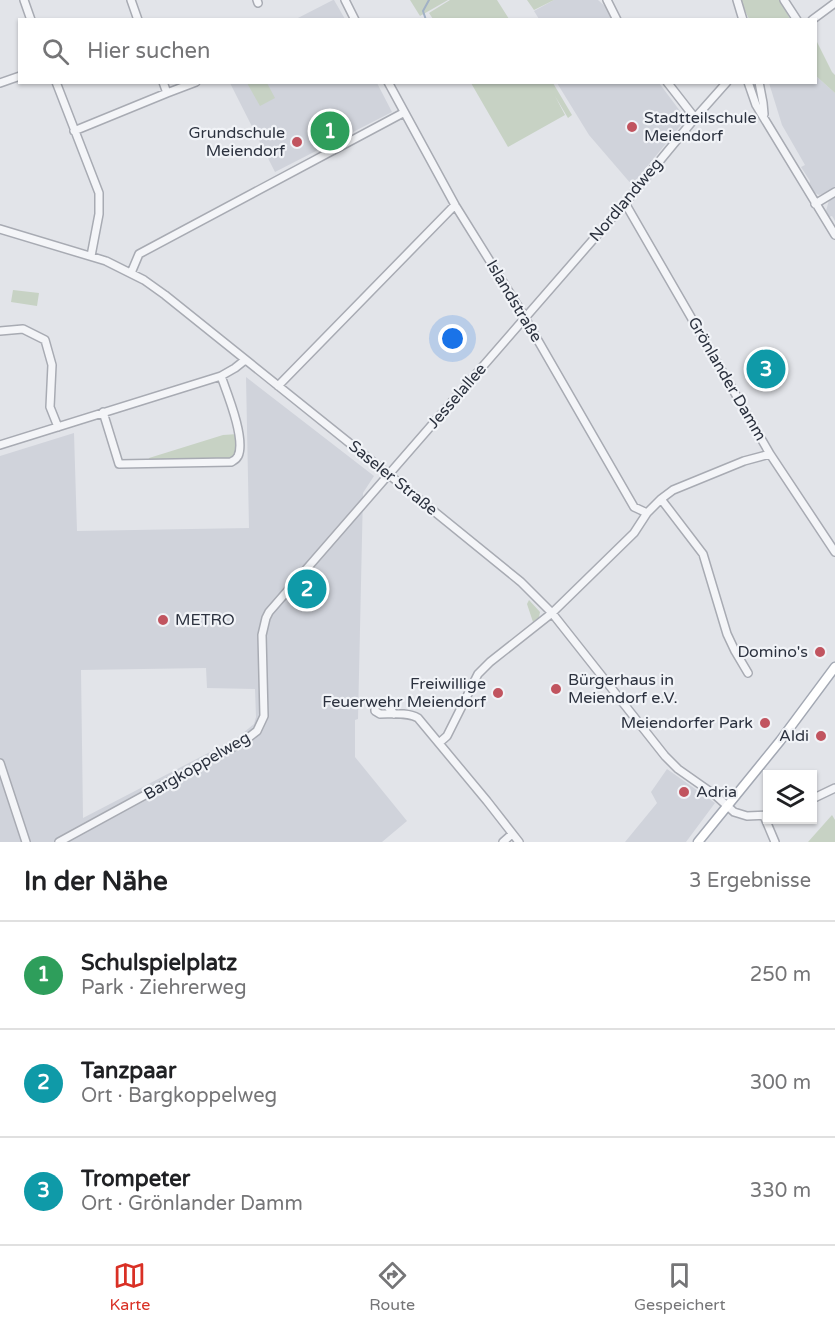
<!DOCTYPE html>
<html lang="de">
<head>
<meta charset="utf-8">
<style>
	body { margin:0; font-family:"Varela Round",sans-serif; background:#f2f2f2; color:#202124 }
	.controls { position:absolute; right:18px; bottom:18px; display:grid; overflow:hidden; border-radius:0px; box-shadow:0 2px 4px #0004 }
	.controls button { width:54px; height:54px; display:grid; place-items:center; padding:0; border:0; border-bottom:2px solid #e0e0e0; background:#fff; color:#202124; font:30px sans-serif }
	.you { position:absolute; left:453px; top:339px; width:21px; height:21px; margin:-15px; border:4px solid #fff; border-radius:50%; background:#1a73e8; box-shadow:0 0 0 9px #1a73e833 }
	.badge { display:grid; place-items:center; width:39px; height:39px; border-radius:50%; background:#d93025; color:#fff; font-size:20px; font-weight:700 }
	.pin { position:absolute; translate:-50% -50%; border:3px solid #fff; box-shadow:0 2px 6px #0006 }
	.list { margin:0; padding:0; list-style:none }
	h2 { display:flex; justify-content:space-between; align-items:center; height:78px; margin:0; padding:0 24px; font-size:26px }
	h2 small { font-size:20px; font-weight:400; color:#757577 }
	.list li { display:grid; grid-template-columns:39px 1fr auto; gap:18px; align-items:center; box-sizing:border-box; height:108px; padding:0 24px; border-top:2px solid #e0e0e0 }
	.list b { display:block; font-size:22px; white-space:nowrap }
	.list p { margin:0; font-size:20px; white-space:nowrap; color:#757577 }
	.list em { font-size:20px; font-style:normal; color:#757577 }
	.icon { flex:none; width:33px; height:33px; fill:none; stroke:currentColor; stroke-width:2; stroke-linecap:round; stroke-linejoin:round }
	.map { position:relative; flex:none; width:835px; height:842px; overflow:hidden }
	.search { position:absolute; background:#fff; box-shadow:0 2px 4px #0004; left:18px; right:18px; top:18px; height:66px; display:flex; align-items:center; gap:15px; box-sizing:border-box; padding:0 21px; border-radius:0px; color:#757577; font-size:22px }
	.sheet { height:402px; background:#fff }
	nav { display:flex; justify-content:space-around; align-items:center; box-sizing:border-box; height:84px; border-top:2px solid #e0e0e0; background:#fff; font-size:16px; color:#757577 }
	nav a { display:grid; justify-items:center; gap:3px }
	nav .on { color:#d93025 }
	.map>svg:first-child { display:block }
	.built { fill:#d0d3db; fill-rule:evenodd }
	.green { fill:#c7d2c4 }
	.lines { fill:none; stroke-linecap:round; stroke-linejoin:round }
	.stream { stroke:#a1b1c5; stroke-width:2 }
	.minor-casing { stroke:#a8abb3; stroke-width:10 }
	.major-casing { stroke:#a3a8b3; stroke-width:11 }
	.minor { stroke:#f4f5f8; stroke-width:7 }
	.major { stroke:#fff; stroke-width:8 }
	.poi-dot { fill:#c1545f; stroke:#f1f3f7; stroke-width:2 }
	.labels { text-anchor:middle; dominant-baseline:central; stroke-width:4.5; stroke-linejoin:round; paint-order:stroke }
	.poi-label { font-size:16px; fill:#2c323f; stroke:#f1f3f7; text-anchor:end }
	.street-label { font-size:16px; fill:#2c323f; stroke:#f1f3f7 }
</style>
</head>
<body>
<div class="map">
<svg width="835" height="842" viewBox="0 0 835 842">
	<rect width="100%" height="100%" fill="#e2e4e9"/>
	<path class="built" d="M333,0H334L345,19H296Z
		M554,0H598L607,8L613,19H539L534,11Z
		M816,76L835,93V188L826,193L819,195L813,192L809,185L810,181L801,167L805,165L782,125L769,83L816,82Z
		M230,83H377L392,112L275,172Z
		M557,83H659L686,119L632,185L589,135Z
		M835,196V221L832,216L829,217L826,211L829,200Z
		M246,377L374,476L363,493L358,719L355,720V757L407,821L382,842H0V456L74,433L77,531L249,528ZM206,668L207,688L255,689L256,717L254,724L237,738L83,818L81,670Z
		M667,769L715,803L686,842H625L657,803L651,792Z"/>
	<path class="green" d="M410,0H448L420,16Z
		M450,0H497L509,19H433L429,13Z
		M527,0H554L534,10Z
		M740,0H780L790,19H749Z
		M816,40L832,72L835,75V93L816,76Z
		M247,83H267L275,98L260,106Z
		M471,83H553L572,115L568,118L555,96L565,115L508,147Z
		M13,290L39,293L37,306L11,302Z
		M238,434C237,444 239,454 231,460L148,463L149,458L223,435Z
		M529,600L540,612L539,617L533,622L527,604Z
		M832,815L835,820V842H808Z"/>
	<g class="lines">
		<path class="stream" d="M426,20L423,11L429,0"/>
		<g class="minor-casing">
			<path id="minor" d="M24,0L31,20
				M131,0L138,20
				M257,0L258,3
				M345,0L355,20
				M607,0L617,20
				M737,0L743,20
				M784,0L797,20
				M812,20L835,3
				M56,82L99,193V214L91,256
				M163,82L167,93
				M388,82L455,205L521,311L634,507L647,513
				M667,82L695,118
				M748,82L756,105L835,235
				M759,82L763,103L764,114
				M0,83L20,76
				M74,131L167,93L196,82
				M625,203L770,454L835,552
				M815,204L835,192
				M0,229L106,261L144,280L165,295L398,482L521,582L552,613L665,756L678,769L715,795L734,812L747,816L768,815
				M131,273L139,254L403,113
				M0,331L23,329L45,340L52,365L50,407L58,427
				M278,386L455,205
				M103,412L119,464L231,462C235,460 236,460 238,456C246,439 227,393 221,376
				M0,445L221,376L235,368L245,360
				M661,499L703,554L727,634L735,651L748,673
				M394,714C390,708 386,703 378,704L375,707V711L380,714C392,714 408,712 418,718L487,801L519,842
				M439,743L447,736L478,674L490,662L552,613L634,533L647,513L661,499L673,490L744,461L770,454
				M0,763L26,842
				M812,799L835,788
				M764,816L775,842
				M59,842L244,741L257,731L264,716L262,635L266,618L269,612L625,203L695,118L727,82
				M503,842L512,834"/>
		</g>
		<g class="major-casing">
			<path id="major" d="M698,842L780,741L835,667"/>
		</g>
		<use href="#minor" class="minor"/>
		<use href="#major" class="major"/>
	</g>
	<g class="poi-dot">
		<circle cx="632" cy="127" r="6"/>
		<circle cx="297" cy="142" r="6"/>
		<circle cx="163" cy="620" r="6"/>
		<circle cx="820" cy="652" r="6"/>
		<circle cx="556" cy="689" r="6"/>
		<circle cx="498" cy="693" r="6"/>
		<circle cx="765" cy="723" r="6"/>
		<circle cx="821" cy="736" r="6"/>
		<circle cx="684" cy="792" r="6"/>
	</g>
	<g class="labels">
		<g class="poi-label">
			<text x="644" y="118" text-anchor="start">Stadtteilschule<tspan x="644" dy="18">Meiendorf</tspan></text>
			<text x="285" y="133">Grundschule<tspan x="285" dy="18">Meiendorf</tspan></text>
			<text x="175" y="620" text-anchor="start">METRO</text>
			<text x="808" y="652">Domino's</text>
			<text x="568" y="680" text-anchor="start">Bürgerhaus in<tspan x="568" dy="18">Meiendorf e.V.</tspan></text>
			<text x="486" y="684">Freiwillige<tspan x="486" dy="18">Feuerwehr Meiendorf</tspan></text>
			<text x="753" y="723">Meiendorfer Park</text>
			<text x="809" y="736">Aldi</text>
			<text x="696" y="792" text-anchor="start">Adria</text>
		</g>
		<g class="street-label">
			<text transform="translate(626 200) rotate(-50)">Nordlandweg</text>
			<text transform="translate(514 301) rotate(59)">Islandstraße</text>
			<text transform="translate(727 379) rotate(60)">Grönlander Damm</text>
			<text transform="translate(457 396) rotate(-49)">Jesselallee</text>
			<text transform="translate(393 478) rotate(39)">Saseler Straße</text>
			<text transform="translate(197 766) rotate(-30)">Bargkoppelweg</text>
		</g>
	</g>
</svg>
<div class="controls">
<button><svg class="icon" aria-label="layers" viewBox="0 0 24 24"><path d="M12 4l9 5-9 5-9-5zM3 14l9 5 9-5"/></svg></button>
</div>
<div class="you"></div>
<div class="pin badge" style="left:330px;top:131px;background:#2e9e5b">1</div>
<div class="pin badge" style="left:307px;top:589px;background:#0f9aa8">2</div>
<div class="pin badge" style="left:766px;top:369px;background:#0f9aa8">3</div>
<div class="search"><svg class="icon" aria-label="search" viewBox="0 0 24 24"><circle cx="10" cy="10" r="6"/><path d="M15 15l6 6"/></svg>Hier suchen</div>
</div>
<section class="sheet">
<h2>In der Nähe<small>3 Ergebnisse</small></h2>
<ul class="list">
<li><span class="badge" style="background:#2e9e5b">1</span><div><b>Schulspielplatz</b><p>Park · Ziehrerweg</p></div><em>250 m</em></li>
<li><span class="badge" style="background:#0f9aa8">2</span><div><b>Tanzpaar</b><p>Ort · Bargkoppelweg</p></div><em>300 m</em></li>
<li><span class="badge" style="background:#0f9aa8">3</span><div><b>Trompeter</b><p>Ort · Grönlander Damm</p></div><em>330 m</em></li>
</ul>
</section>
<nav>
<a class="on"><svg class="icon" aria-label="map" viewBox="0 0 24 24"><path d="M3 6l6-2 6 2 6-2v14l-6 2-6-2-6 2zM9 4v14M15 6v14"/></svg>Karte</a>
<a><svg class="icon" aria-label="directions" viewBox="0 0 24 24"><path d="M12 3l9 9-9 9-9-9zM9 14v-3h6M13 9l2 2-2 2"/></svg>Route</a>
<a><svg class="icon" aria-label="saved" viewBox="0 0 24 24"><path d="M7 4h10v16l-5-4-5 4z"/></svg>Gespeichert</a>
</nav>
</body>
</html>
